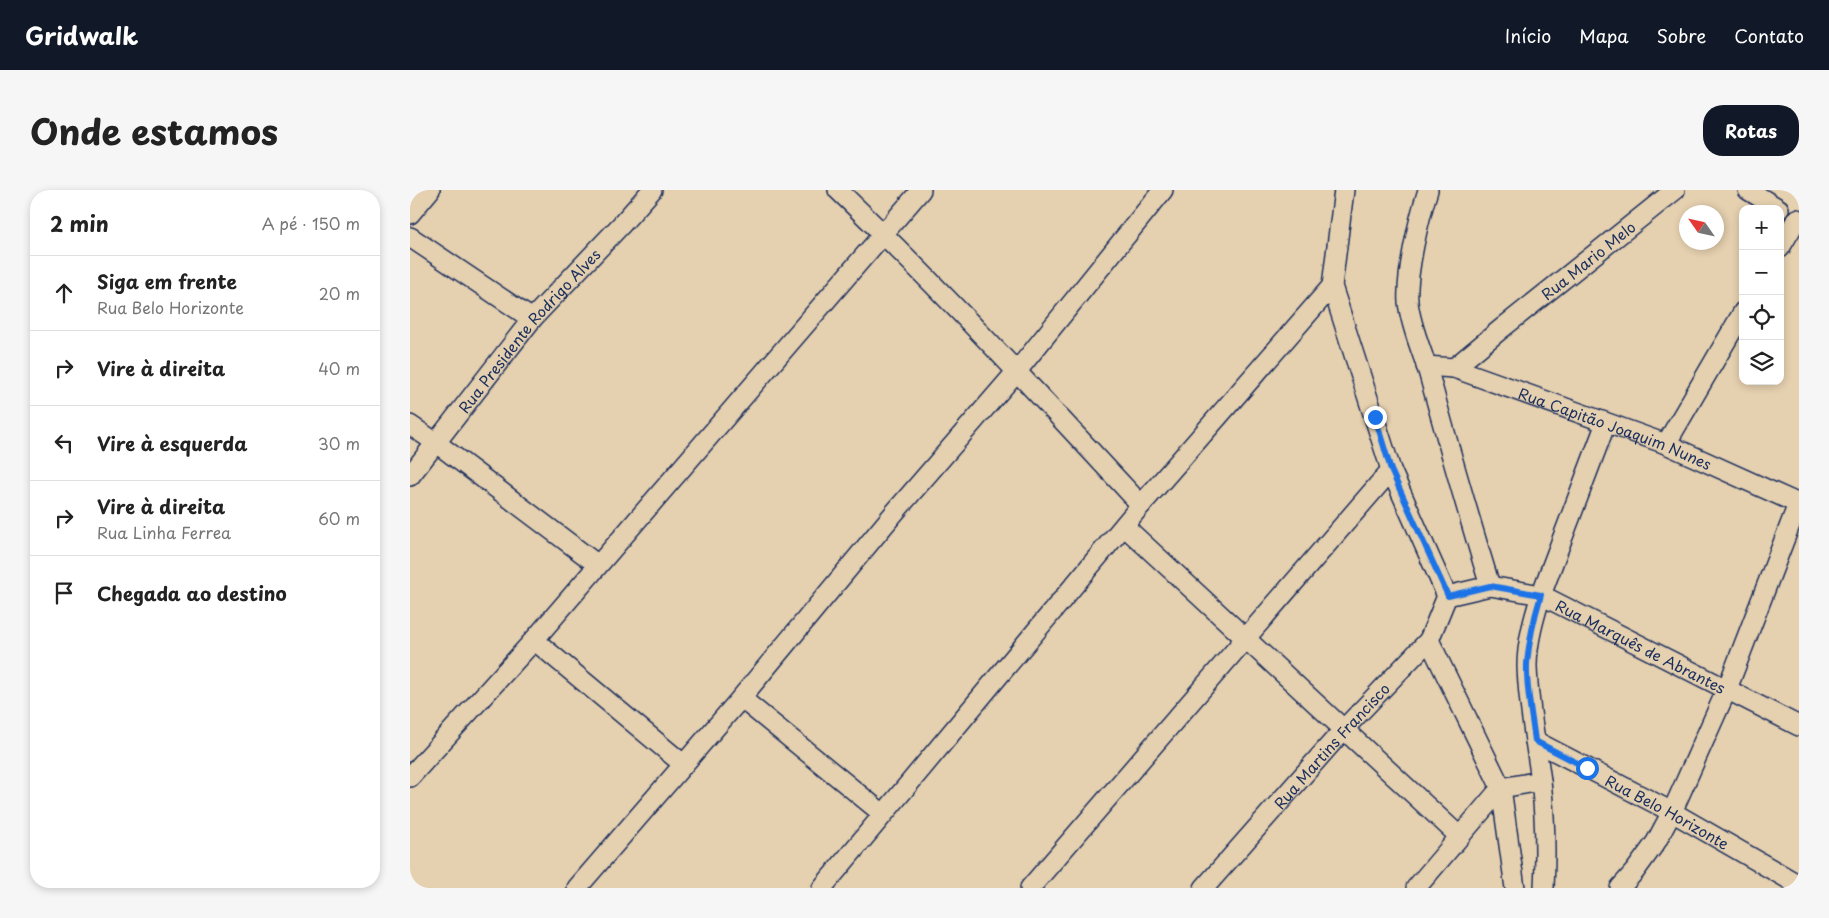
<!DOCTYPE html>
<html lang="pt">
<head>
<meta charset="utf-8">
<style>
	body { margin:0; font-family:"Playpen Sans",sans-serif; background:#f6f6f6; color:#222 }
	.controls { position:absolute; right:15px; top:15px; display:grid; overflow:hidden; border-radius:10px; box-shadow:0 2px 8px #0003 }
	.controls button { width:45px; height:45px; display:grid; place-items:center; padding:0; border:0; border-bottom:1px solid #e0e0e0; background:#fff; color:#222; font:25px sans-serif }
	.compass { position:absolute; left:1269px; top:15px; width:45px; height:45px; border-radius:50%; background:#fff; box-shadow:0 2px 8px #0003; rotate:304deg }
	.stop { position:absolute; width:15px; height:15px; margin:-11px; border:4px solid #1a73e8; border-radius:50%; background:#fff }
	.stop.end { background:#1a73e8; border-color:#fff; box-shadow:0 1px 5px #0008 }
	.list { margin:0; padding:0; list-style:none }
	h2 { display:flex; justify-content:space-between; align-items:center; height:65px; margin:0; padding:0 20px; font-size:21px }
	h2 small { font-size:16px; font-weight:400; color:#767676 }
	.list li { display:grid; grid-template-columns:32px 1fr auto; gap:15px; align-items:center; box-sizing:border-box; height:75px; padding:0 20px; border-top:1px solid #e0e0e0 }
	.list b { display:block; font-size:19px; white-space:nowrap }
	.list p { margin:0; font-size:16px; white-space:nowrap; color:#767676 }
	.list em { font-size:16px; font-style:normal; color:#767676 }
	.icon { flex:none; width:28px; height:28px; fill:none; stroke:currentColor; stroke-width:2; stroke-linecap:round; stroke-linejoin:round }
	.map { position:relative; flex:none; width:1389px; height:698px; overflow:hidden; border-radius:20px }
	header { display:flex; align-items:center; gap:30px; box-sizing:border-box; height:70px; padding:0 25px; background:#111827; color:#fff }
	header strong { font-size:24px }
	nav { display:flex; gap:28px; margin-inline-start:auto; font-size:18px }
	.intro { display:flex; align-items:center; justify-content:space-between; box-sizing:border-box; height:120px; padding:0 30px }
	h1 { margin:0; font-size:35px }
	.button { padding:12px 22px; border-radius:20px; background:#111827; color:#fff; font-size:18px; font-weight:700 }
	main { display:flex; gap:30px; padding:0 30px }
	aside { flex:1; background:#fff; border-radius:20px; box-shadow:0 2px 8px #0003 }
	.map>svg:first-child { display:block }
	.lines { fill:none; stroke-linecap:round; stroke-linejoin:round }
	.street-casing { stroke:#1b2f5e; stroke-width:22 }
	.street { stroke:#e5d0af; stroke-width:19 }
	.route { stroke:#1a73e8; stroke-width:6 }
	.labels { text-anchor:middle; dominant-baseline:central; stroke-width:4; stroke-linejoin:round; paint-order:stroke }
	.street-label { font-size:15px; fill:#1b2f5e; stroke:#e5d0af }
</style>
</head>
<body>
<header>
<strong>Gridwalk</strong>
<nav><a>Início</a><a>Mapa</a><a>Sobre</a><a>Contato</a></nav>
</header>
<div class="intro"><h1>Onde estamos</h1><a class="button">Rotas</a></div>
<main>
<aside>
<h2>2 min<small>A pé · 150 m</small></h2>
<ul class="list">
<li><svg class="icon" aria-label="ahead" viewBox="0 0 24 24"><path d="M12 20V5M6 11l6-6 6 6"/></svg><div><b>Siga em frente</b><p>Rua Belo Horizonte</p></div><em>20 m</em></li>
<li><svg class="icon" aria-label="right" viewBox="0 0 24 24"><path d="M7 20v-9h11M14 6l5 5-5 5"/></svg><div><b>Vire à direita</b></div><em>40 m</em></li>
<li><svg class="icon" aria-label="left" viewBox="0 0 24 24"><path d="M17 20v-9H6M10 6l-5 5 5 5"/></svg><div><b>Vire à esquerda</b></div><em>30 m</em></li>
<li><svg class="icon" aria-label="right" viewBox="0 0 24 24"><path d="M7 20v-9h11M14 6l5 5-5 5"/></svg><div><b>Vire à direita</b><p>Rua Linha Ferrea</p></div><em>60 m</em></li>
<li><svg class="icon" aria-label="arrive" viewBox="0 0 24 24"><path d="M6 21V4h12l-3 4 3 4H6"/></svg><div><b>Chegada ao destino</b></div></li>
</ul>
</aside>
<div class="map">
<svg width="1389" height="698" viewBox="0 0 1389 698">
	<rect width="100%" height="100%" fill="#e5d0af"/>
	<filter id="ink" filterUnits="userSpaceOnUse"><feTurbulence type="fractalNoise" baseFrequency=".02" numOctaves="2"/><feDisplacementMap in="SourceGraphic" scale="10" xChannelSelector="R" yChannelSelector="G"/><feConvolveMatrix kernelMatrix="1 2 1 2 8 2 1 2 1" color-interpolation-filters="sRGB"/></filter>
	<g filter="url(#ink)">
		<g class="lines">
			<g class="street-casing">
				<g id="street">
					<path d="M428,0C533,101 632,208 731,315"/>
					<path d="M934,0L922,96L981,280L1037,406"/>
					<path d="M1018,0C1009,28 996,83 998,112C1001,139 1013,162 1020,188C1039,258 1059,327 1080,396"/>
					<path d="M1338,0L1369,19"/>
					<path d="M0,24L20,0"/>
					<path d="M0,47L122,129"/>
					<path d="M1370,58L1387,29"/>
					<path id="s1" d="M1016,176L1044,178L1256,254L1389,314"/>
					<path id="s2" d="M1044,178L1091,139L1265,0"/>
					<path d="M0,235L25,252L188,375"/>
					<path d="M1256,254L1333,122"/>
					<path id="s3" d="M0,286L122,129L211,35L242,0"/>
					<path d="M714,336L1049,646"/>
					<path id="s4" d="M1037,406L1080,396L1131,405L1389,536"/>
					<path d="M124,450L273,574"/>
					<path d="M1019,450L1091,598L1105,698"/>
					<path d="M331,508L473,624"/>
					<path id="s5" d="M1125,551L1262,622L1389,695"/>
					<path d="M0,587L124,450L511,0"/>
					<path d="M167,698L331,508L485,322L607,181L753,0"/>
					<path d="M412,698L731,315L922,96"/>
					<path d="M620,698L981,280"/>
					<path id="s6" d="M794,698L933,540L1019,450L1037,406"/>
					<path d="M1006,698L1091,598L1131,591"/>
					<path d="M1134,698C1136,662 1135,626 1131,591C1126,553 1118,515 1117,476C1117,452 1124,428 1131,405L1196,233"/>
					<path d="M1210,698L1225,681L1246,652L1262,622L1317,499L1388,314"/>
				</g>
			</g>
			<use href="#street" class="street"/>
		</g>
	</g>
	<g class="lines" filter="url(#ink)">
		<path class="route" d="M965,227L981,280L1038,406L1080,396L1131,405C1124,428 1119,450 1117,474C1116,499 1122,526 1125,551L1177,578"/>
	</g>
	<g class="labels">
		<g class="street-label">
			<text stroke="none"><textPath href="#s2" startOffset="172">Rua Mario Melo</textPath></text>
			<text stroke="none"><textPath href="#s3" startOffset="188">Rua Presidente Rodrigo Alves</textPath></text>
			<text stroke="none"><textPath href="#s1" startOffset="200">Rua Capitão Joaquim Nunes</textPath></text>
			<text stroke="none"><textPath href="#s4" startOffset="208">Rua Marquês de Abrantes</textPath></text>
			<text stroke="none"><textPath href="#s6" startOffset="191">Rua Martins Francisco</textPath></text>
			<text stroke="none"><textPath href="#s5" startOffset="150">Rua Belo Horizonte</textPath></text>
		</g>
	</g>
</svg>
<div class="controls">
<button>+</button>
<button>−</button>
<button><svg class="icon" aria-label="locate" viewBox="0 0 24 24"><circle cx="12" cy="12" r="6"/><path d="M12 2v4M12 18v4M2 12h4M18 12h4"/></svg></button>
<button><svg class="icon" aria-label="layers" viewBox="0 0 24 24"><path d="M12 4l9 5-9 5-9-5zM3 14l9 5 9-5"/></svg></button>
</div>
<svg class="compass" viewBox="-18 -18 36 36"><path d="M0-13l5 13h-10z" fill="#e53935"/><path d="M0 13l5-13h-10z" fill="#767676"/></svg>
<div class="stop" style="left:1177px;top:578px"></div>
<div class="stop end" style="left:965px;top:227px"></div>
</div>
</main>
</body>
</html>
